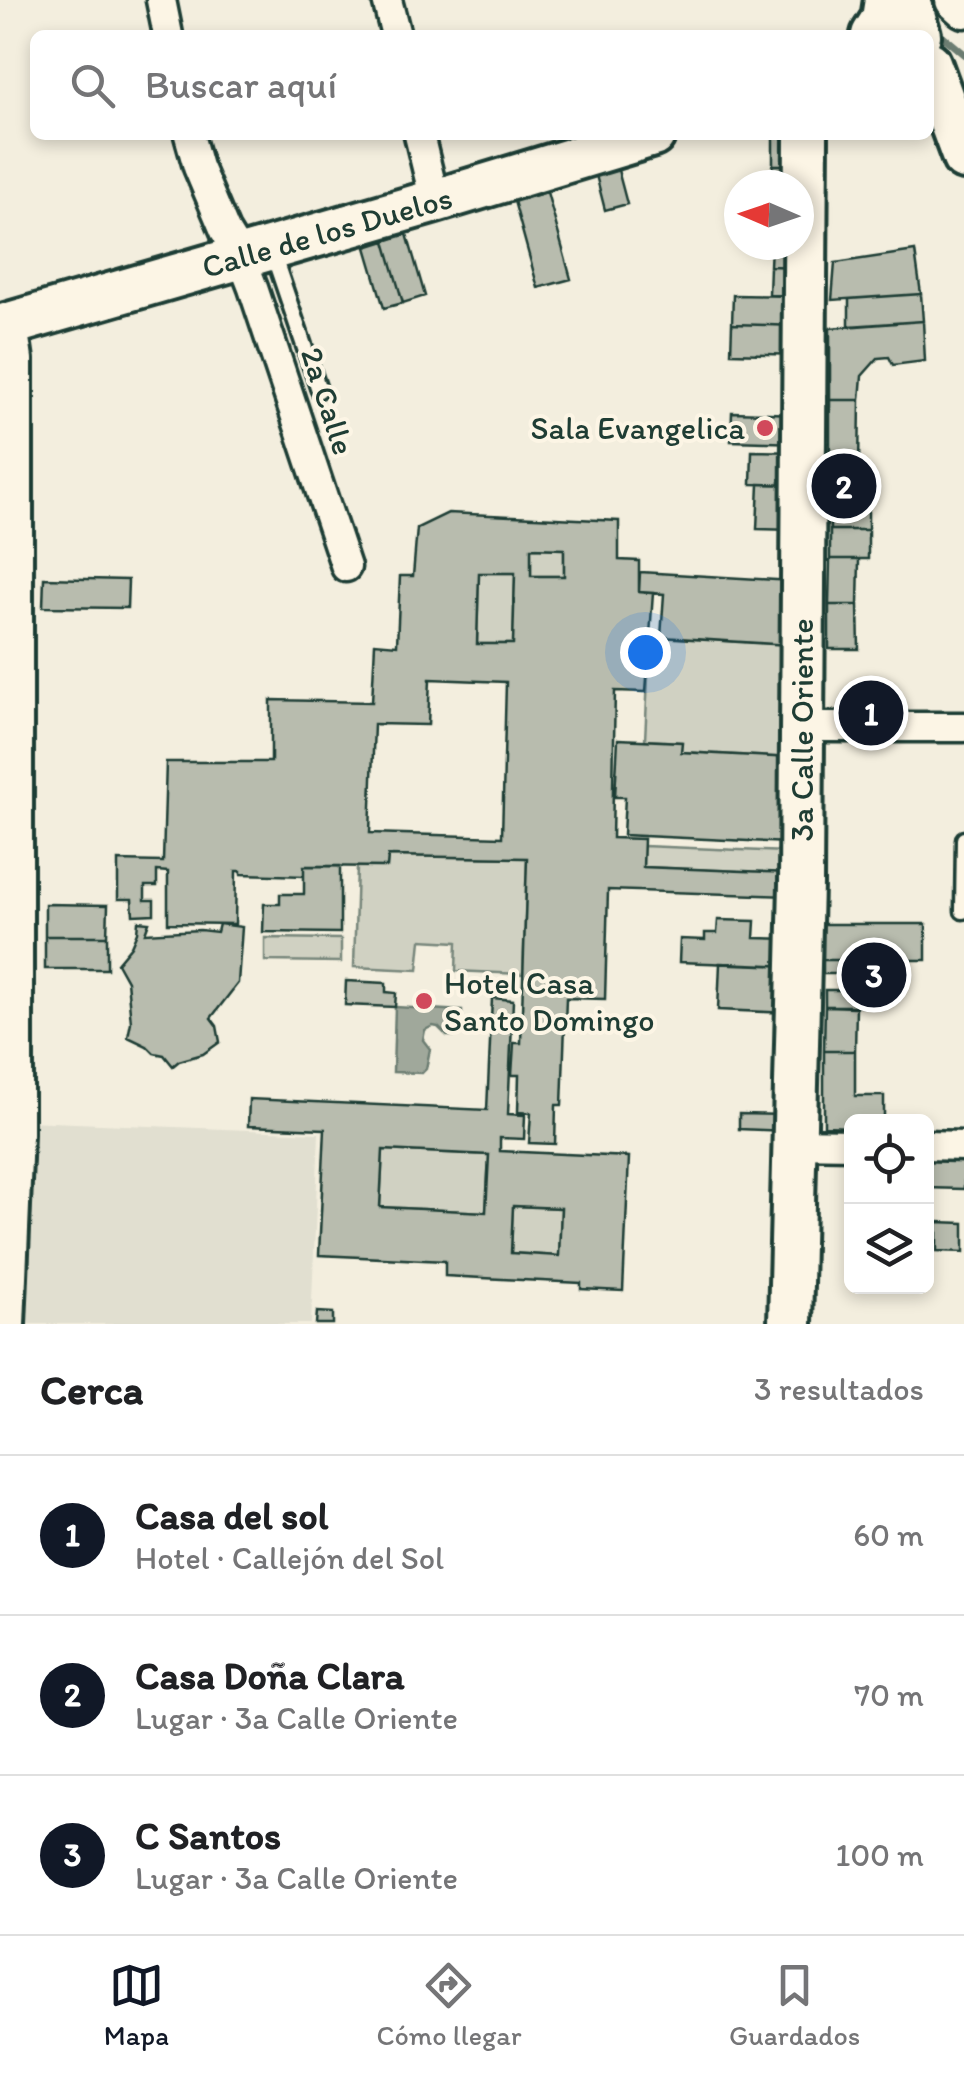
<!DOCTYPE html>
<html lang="es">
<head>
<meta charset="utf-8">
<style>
	body { margin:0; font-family:Itim,sans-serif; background:#f2f2f2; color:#202124 }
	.controls { position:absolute; right:30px; bottom:30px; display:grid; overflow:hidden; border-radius:15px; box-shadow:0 5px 15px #0003 }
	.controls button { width:90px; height:90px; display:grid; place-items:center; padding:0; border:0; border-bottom:2px solid #e0e0e0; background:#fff; color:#202124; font:50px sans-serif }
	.compass { position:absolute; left:724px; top:170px; width:90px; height:90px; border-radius:50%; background:#fff; box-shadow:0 5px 15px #0003; rotate:272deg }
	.you { position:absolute; left:645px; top:652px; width:35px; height:35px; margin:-25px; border:8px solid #fff; border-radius:50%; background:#1a73e8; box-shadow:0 0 0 15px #1a73e833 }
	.badge { display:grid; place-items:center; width:65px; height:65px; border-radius:50%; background:#111827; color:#fff; font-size:32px; font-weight:700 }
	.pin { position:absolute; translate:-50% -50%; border:5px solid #fff; box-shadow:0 2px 10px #0006 }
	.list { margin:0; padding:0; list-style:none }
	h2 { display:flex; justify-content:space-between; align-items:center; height:130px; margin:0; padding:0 40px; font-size:42px }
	h2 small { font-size:32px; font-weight:400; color:#757577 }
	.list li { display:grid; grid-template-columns:65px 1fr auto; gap:30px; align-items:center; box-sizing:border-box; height:160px; padding:0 40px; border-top:2px solid #e0e0e0 }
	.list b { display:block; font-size:38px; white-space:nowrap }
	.list p { margin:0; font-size:32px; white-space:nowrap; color:#757577 }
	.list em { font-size:32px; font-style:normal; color:#757577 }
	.icon { flex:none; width:55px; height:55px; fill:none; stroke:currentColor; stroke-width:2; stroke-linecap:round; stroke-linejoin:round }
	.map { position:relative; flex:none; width:964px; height:1324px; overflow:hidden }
	.search { position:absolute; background:#fff; box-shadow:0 5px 15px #0003; left:30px; right:30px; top:30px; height:110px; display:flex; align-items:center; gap:25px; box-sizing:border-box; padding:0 35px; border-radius:15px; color:#757577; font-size:38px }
	.sheet { height:610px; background:#fff }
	nav { display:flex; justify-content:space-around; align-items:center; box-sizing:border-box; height:140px; border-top:2px solid #e0e0e0; background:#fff; font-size:28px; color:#757577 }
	nav a { display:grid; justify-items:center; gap:5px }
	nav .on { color:#111827 }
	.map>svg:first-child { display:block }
	.built { fill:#e1dfd0 }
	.green { fill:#d0d1c2; stroke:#78877b; stroke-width:2.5 }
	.water { fill:#a0a89b; stroke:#6c7d72; stroke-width:2.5 }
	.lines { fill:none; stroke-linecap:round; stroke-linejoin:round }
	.stream { stroke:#6c7d72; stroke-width:8 }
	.building { fill:#b8bcae; stroke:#1f3d34; stroke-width:2.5; fill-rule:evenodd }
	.lane-casing { stroke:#1f3d34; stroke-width:21 }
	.street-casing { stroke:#1f3d34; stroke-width:35 }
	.secondary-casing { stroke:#1f3d34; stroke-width:45 }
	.primary-casing { stroke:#1f3d34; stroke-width:50 }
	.lane { stroke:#fcf5e5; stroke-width:14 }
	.street { stroke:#fcf5e5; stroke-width:28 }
	.secondary { stroke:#fcf5e5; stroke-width:38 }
	.primary { stroke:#fcf5e5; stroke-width:42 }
	.poi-dot { fill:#d1495b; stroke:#fcf5e5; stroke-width:4 }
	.labels { text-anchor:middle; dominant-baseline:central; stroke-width:8; stroke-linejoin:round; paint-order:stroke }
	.street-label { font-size:32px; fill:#1f3d34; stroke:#fcf5e5 }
	.poi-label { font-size:32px; fill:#1f3d34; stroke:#fcf5e5; text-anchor:end }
</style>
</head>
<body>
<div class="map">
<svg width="964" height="1324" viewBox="0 0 964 1324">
	<rect width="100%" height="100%" fill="#f3eede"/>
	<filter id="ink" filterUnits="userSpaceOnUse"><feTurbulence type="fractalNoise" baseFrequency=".01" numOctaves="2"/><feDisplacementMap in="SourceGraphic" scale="20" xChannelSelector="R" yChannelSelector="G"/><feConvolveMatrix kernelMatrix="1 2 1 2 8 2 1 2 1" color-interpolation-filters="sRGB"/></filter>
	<g filter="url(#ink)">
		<path class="built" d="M26,1121L319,1133L311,1324H17Z"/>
		<path class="green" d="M531,548L564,549V576H531Z
			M479,573H515L513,644H477Z
			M650,636L794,645L792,758L681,752V742L645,740Z
			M643,846L785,852L784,873L643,867Z
			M388,856L527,858L523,974L456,971L457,942L421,940L418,970L354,967L357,867H387Z
			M265,938L341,939V962L265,961Z
			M383,1150L489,1155L486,1212L380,1207Z
			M513,1206L561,1208L559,1256L511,1253Z"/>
		<path class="water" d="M395,1007L462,1011V1016L450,1027L453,1036H447L438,1027L433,1026L425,1030L423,1040L430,1049L426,1069L422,1073L393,1072Z"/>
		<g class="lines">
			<path class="stream" d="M933,28L964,54"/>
		</g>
		<path class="building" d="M773,137H801V165H773Z
			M773,165H801L799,185H773Z
			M618,170L627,204L605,210L596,175Z
			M547,192L571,279L538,288L514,201Z
			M407,234L425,296L403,303L385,241Z
			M385,241L403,303L384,308L366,247Z
			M771,245H799V267L770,266Z
			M915,251L921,294L832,300L835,263Z
			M770,266L799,267L798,296L769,295Z
			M921,294L923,321L849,326V299Z
			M733,295L798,296V326L732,324Z
			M923,321L925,361L893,365L889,357L878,358L862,376L860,400H830V328Z
			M732,324L798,326L797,355L731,353Z
			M830,400H860L859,468H830Z
			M732,412L799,414V443L731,441Z
			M752,451L798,452L797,485L751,484Z
			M830,468H859V503H830Z
			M759,484L797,485L795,530L757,529Z
			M830,503H868V530H830Z
			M448,513L619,521V560L639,561V592L653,593L646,692L615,691L612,838L644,839L643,867L791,873L790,896L608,890L605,999L566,998L562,1105H556L555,1144L529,1143L531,1113L518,1112L519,1075H512L514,1043H521L527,858L388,856L387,867L304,866V876L241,874V871H236L235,924L168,923V872L157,871V886H145V900H154V914L133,915L132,899H118V861L163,862L166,762H271V700L372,702L375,643L397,645L400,576H413L417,528ZM531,548L564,549V576H531ZM479,573H515L513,644H477ZM430,679L506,682L502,837L370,833L374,724L428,725Z
			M830,530H868V559H830Z
			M830,559H859L858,605H829Z
			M640,572L792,581L789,645L661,637L664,594L639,592Z
			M44,578L128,580L127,608L43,607Z
			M829,605H858L859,649H829Z
			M618,739L682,742L681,752L792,758L788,843L623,835L625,797H615Z
			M304,866H340V933L263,932L264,904H280V894H304Z
			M45,904L108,905L107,936H45Z
			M718,920L755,921L754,938L792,939V966L679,962L680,939L705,940V933H717Z
			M138,921L149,922L145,933L200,930L217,932L219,924L242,927L238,983L211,1018L217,1026L220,1042L203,1054L179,1061L173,1066L164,1055L154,1053L147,1046L128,1037L131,1022L127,981L117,963L131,946L137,932Z
			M823,924H926V960H823Z
			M45,936H107V969H45Z
			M823,960H850V974H823Z
			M861,960H888V1007L861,1006Z
			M720,963L792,966L790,1013L718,1010Z
			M346,981L386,983V992L396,993L395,1007L345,1005Z
			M825,990H861V1006H825Z
			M492,998L513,1000L508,1114L525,1115L524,1139L500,1138V1151L629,1157L623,1291L581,1289V1283L445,1276V1261L319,1255L325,1129L248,1126L249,1099L487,1110ZM383,1150L489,1155L486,1212L380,1207ZM513,1206L561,1208L559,1256L511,1253Z
			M825,1006L856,1007L855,1051H824Z
			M824,1051H855V1096H884V1122H852V1127L824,1126Z
			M739,1114L787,1115V1131L739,1129Z
			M926,1156L964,1157V1189L926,1188Z
			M937,1222L964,1223V1252L937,1251Z
			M317,1312L333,1313V1324H316Z"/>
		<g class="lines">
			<g class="lane-casing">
				<path id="lane" d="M273,254L319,390
					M963,911L964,839"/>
			</g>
			<g class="street-casing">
				<path id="street" d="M161,0L168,35
					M387,0L396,35
					M189,135L198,167L225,231L241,257L253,288L346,567
					M419,135L435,201
					M802,727H964
					M794,1143L852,1144
					M926,1145L964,1146"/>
			</g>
			<g class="secondary-casing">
				<path id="secondary" d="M955,0L964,8"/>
			</g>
			<g class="primary-casing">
				<path id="primary" d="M909,0L919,35
					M873,35L883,19L886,0
					M929,63L964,158
					M3,1324L11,1134V360L6,325L435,201L653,135
					M790,1324L801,884L806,135"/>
			</g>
			<use href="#lane" class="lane"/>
			<use href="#street" class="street"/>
			<use href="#secondary" class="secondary"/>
			<use href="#primary" class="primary"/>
		</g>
	</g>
	<g class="poi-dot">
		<circle cx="765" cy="428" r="10"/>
		<circle cx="424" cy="1001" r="10"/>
	</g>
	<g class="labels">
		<g class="street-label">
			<text transform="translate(327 232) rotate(-16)">Calle de los Duelos</text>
			<text transform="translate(328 401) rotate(72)">2a Calle</text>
			<text transform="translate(802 730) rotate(-90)">3a Calle Oriente</text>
		</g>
		<g class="poi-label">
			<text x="745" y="428">Sala Evangelica</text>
			<text x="444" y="983" text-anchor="start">Hotel Casa<tspan x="444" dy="37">Santo Domingo</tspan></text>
		</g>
	</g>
</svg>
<div class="controls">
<button><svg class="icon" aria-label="locate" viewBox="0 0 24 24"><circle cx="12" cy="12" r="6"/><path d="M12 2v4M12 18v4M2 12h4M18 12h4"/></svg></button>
<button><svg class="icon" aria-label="layers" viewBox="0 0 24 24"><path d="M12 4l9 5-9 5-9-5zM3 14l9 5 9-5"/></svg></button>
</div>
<svg class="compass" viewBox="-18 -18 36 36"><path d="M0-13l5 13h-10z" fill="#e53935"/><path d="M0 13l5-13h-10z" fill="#757577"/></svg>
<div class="you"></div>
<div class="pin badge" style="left:871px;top:713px">1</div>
<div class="pin badge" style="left:844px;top:486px">2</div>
<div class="pin badge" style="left:874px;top:975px">3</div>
<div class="search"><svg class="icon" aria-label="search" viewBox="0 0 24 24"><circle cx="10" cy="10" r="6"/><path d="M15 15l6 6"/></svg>Buscar aquí</div>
</div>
<section class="sheet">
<h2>Cerca<small>3 resultados</small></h2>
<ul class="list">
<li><span class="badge">1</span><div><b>Casa del sol</b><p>Hotel · Callejón del Sol</p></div><em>60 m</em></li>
<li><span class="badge">2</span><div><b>Casa Doña Clara</b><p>Lugar · 3a Calle Oriente</p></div><em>70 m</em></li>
<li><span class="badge">3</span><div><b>C Santos</b><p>Lugar · 3a Calle Oriente</p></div><em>100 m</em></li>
</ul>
</section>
<nav>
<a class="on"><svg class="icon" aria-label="map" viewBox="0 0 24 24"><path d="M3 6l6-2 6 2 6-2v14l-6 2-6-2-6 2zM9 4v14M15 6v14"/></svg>Mapa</a>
<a><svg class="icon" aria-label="directions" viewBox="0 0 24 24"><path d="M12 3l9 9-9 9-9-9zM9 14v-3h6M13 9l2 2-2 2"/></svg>Cómo llegar</a>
<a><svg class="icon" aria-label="saved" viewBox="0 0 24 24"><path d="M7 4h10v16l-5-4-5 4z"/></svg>Guardados</a>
</nav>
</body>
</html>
